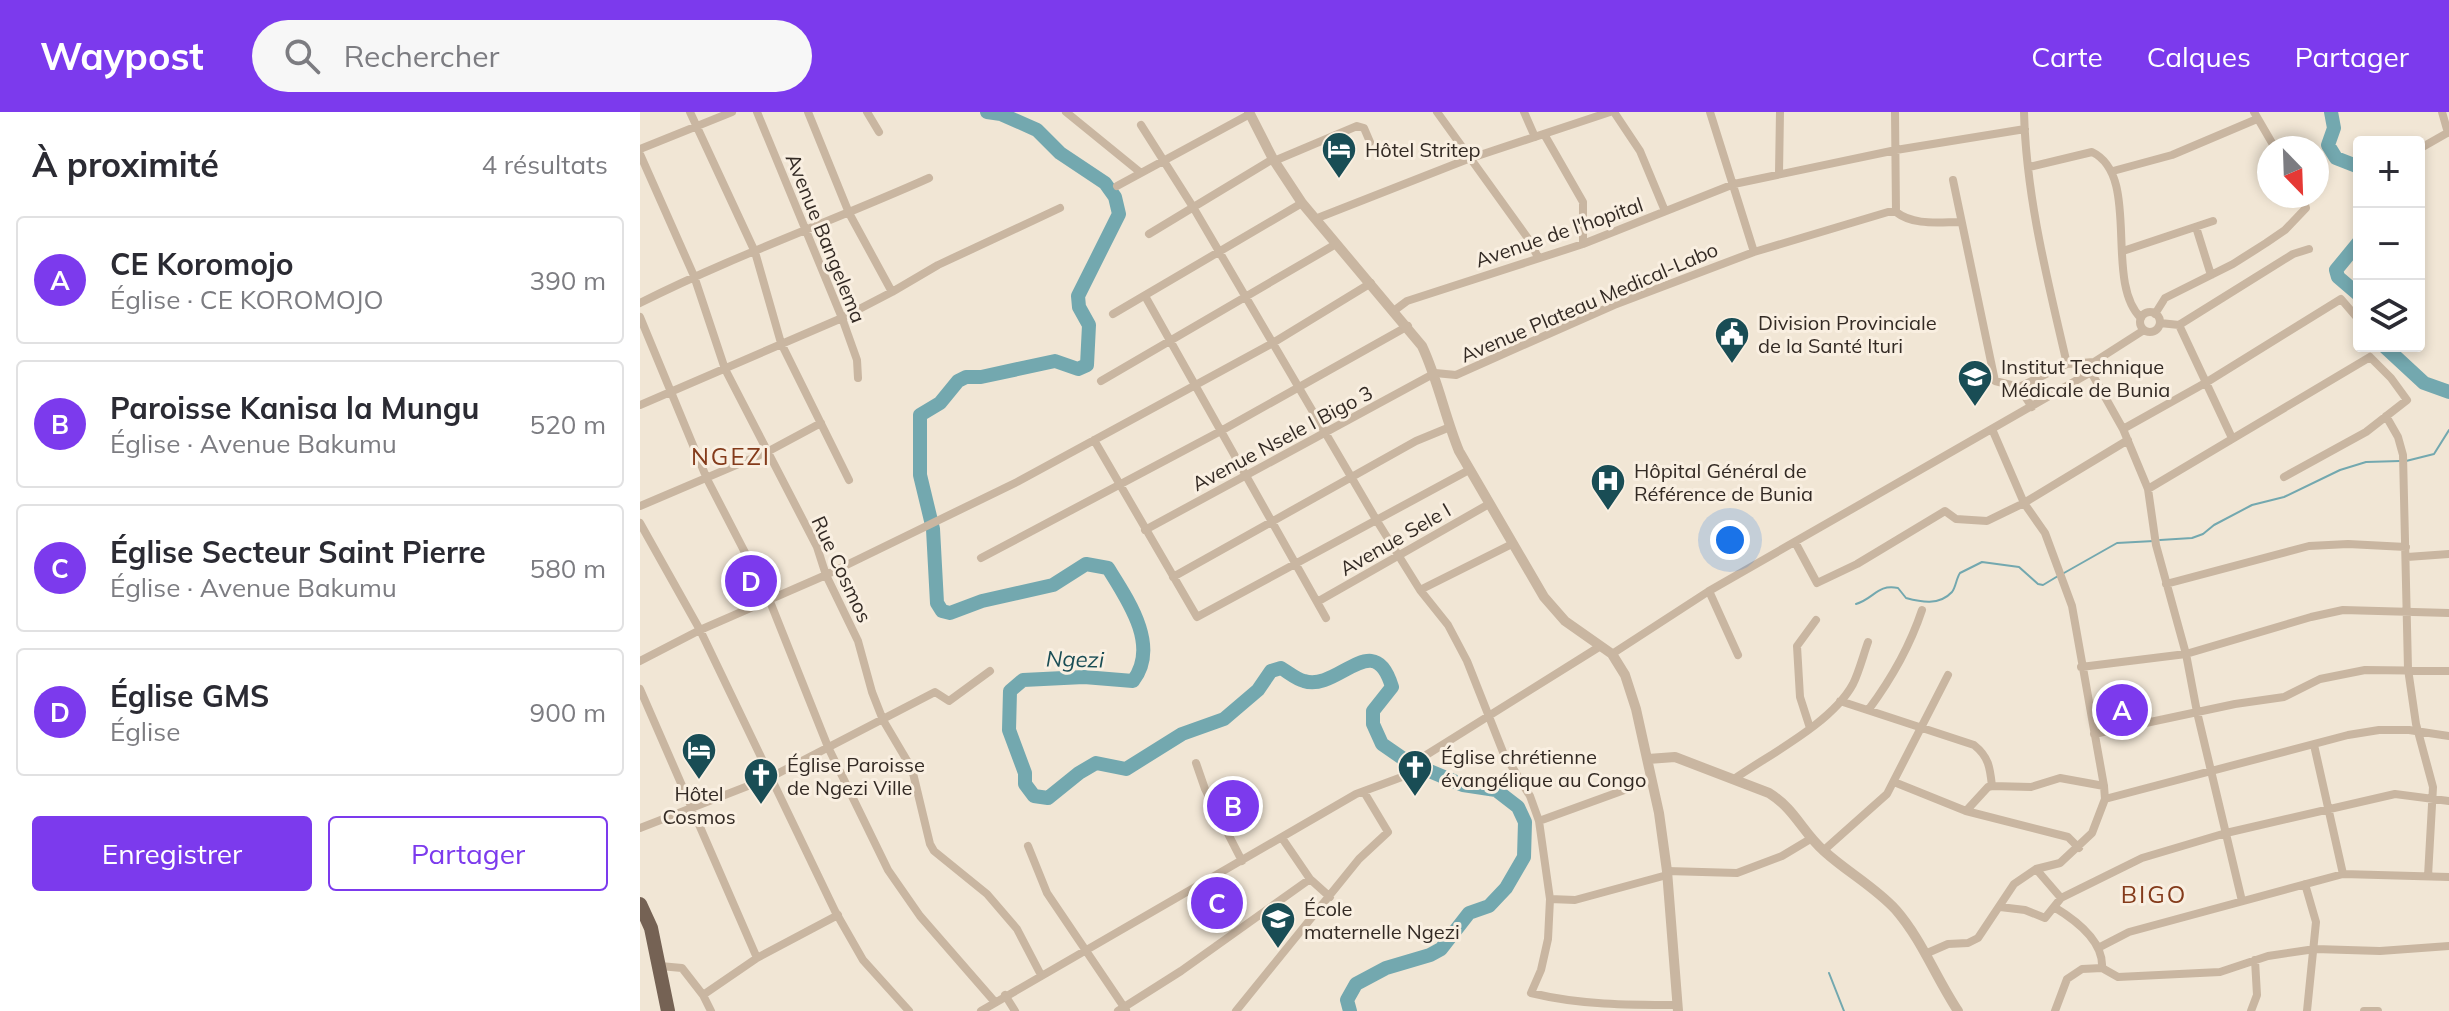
<!DOCTYPE html>
<html lang="fr">
<head>
<meta charset="utf-8">
<style>
	body { margin:0; font-family:Mulish,sans-serif; background:#f7f7f7; color:#2b2b33 }
	.controls { position:absolute; right:24px; top:24px; display:grid; overflow:hidden; border-radius:8px; box-shadow:0 4px 12px #0003 }
	.controls button { width:72px; height:72px; display:grid; place-items:center; padding:0; border:0; border-bottom:2px solid #e1e1e2; background:#fff; color:#2b2b33; font:40px sans-serif }
	.compass { position:absolute; left:1617px; top:24px; width:72px; height:72px; border-radius:50%; background:#fff; box-shadow:0 4px 12px #0003; rotate:157deg }
	.you { position:absolute; left:1090px; top:428px; width:28px; height:28px; margin:-20px; border:6px solid #fff; border-radius:50%; background:#1a73e8; box-shadow:0 0 0 12px #1a73e833 }
	.badge { display:grid; place-items:center; width:52px; height:52px; border-radius:50%; background:#7c3aed; color:#fff; font-size:26px; font-weight:700 }
	.pin { position:absolute; translate:-50% -50%; border:4px solid #fff; box-shadow:0 2px 8px #0006 }
	.list { margin:0; padding:0; list-style:none }
	h2 { display:flex; justify-content:space-between; align-items:center; height:104px; margin:0; padding:0 32px; font-size:34px }
	h2 small { font-size:26px; font-weight:400; color:#7c7c81 }
	.list li { display:grid; grid-template-columns:52px 1fr auto; gap:24px; align-items:center; box-sizing:border-box; height:128px; margin:0 16px 16px; padding:0 16px; border:2px solid #e1e1e2; border-radius:8px }
	.list b { display:block; font-size:30px; white-space:nowrap }
	.list p { margin:0; font-size:26px; white-space:nowrap; color:#7c7c81 }
	.list em { font-size:26px; font-style:normal; color:#7c7c81 }
	.actions { display:flex; gap:16px; padding:24px 32px }
	.actions a { flex:1; padding:18px 0; border:2px solid #7c3aed; border-radius:8px; text-align:center; font-size:28px; color:#7c3aed }
	.actions .main { background:#7c3aed; color:#fff }
	.icon { flex:none; width:44px; height:44px; fill:none; stroke:currentColor; stroke-width:2; stroke-linecap:round; stroke-linejoin:round }
	.map { position:relative; flex:none; width:1809px; height:899px; overflow:hidden }
	header { display:flex; align-items:center; gap:48px; box-sizing:border-box; height:112px; padding:0 40px; background:#7c3aed; color:#fff }
	header strong { font-size:38px }
	nav { display:flex; gap:44px; margin-inline-start:auto; font-size:28px }
	.search { width:560px; height:72px; background:#f7f7f7; display:flex; align-items:center; gap:20px; box-sizing:border-box; padding:0 28px; border-radius:44px; color:#7c7c81; font-size:30px }
	main { display:flex }
	aside { flex:1; background:#fff }
	.map>svg:first-child { display:block }
	.lines { fill:none; stroke-linecap:round; stroke-linejoin:round }
	.stream { stroke:#73a8af; stroke-width:2 }
	.river { stroke:#73a8af; stroke-width:14 }
	.minor { stroke:#c9b6a1; stroke-width:8 }
	.tertiary { stroke:#c9b6a1; stroke-width:10 }
	.primary { stroke:#756254; stroke-width:14 }
	.labels { text-anchor:middle; dominant-baseline:central; stroke-width:6; stroke-linejoin:round; paint-order:stroke }
	.poi-label { font-size:20px; fill:#332a24; stroke:#f9efe1; text-anchor:start }
	.street-label { font-size:20px; fill:#332a24; stroke:#f9efe1 }
	.water-label { font-size:22px; font-style:italic; fill:#194d55; stroke:#f9efe1 }
	.quarter-label { font-size:24px; letter-spacing:2px; fill:#843b1b; stroke:#f9efe1 }
</style>
</head>
<body>
<header>
<strong>Waypost</strong>
<div class="search"><svg class="icon" aria-label="search" viewBox="0 0 24 24"><circle cx="10" cy="10" r="6"/><path d="M15 15l6 6"/></svg>Rechercher</div>
<nav><a>Carte</a><a>Calques</a><a>Partager</a></nav>
</header>
<main>
<aside>
<h2>À proximité<small>4 résultats</small></h2>
<ul class="list">
<li><span class="badge">A</span><div><b>CE Koromojo</b><p>Église · CE KOROMOJO</p></div><em>390 m</em></li>
<li><span class="badge">B</span><div><b>Paroisse Kanisa la Mungu</b><p>Église · Avenue Bakumu</p></div><em>520 m</em></li>
<li><span class="badge">C</span><div><b>Église Secteur Saint Pierre</b><p>Église · Avenue Bakumu</p></div><em>580 m</em></li>
<li><span class="badge">D</span><div><b>Église GMS</b><p>Église</p></div><em>900 m</em></li>
</ul>
<div class="actions"><a class="main">Enregistrer</a><a>Partager</a></div>
</aside>
<div class="map">
<svg width="1809" height="899" viewBox="0 0 1809 899">
	<rect width="100%" height="100%" fill="#f1e6d5"/>
	<g class="lines">
		<path class="stream" d="M1766,349L1794,342L1809,318
			M1520,428L1552,426L1563,422L1574,413L1612,393L1644,385L1700,358L1726,350L1760,349
			M1424,461L1477,431L1514,429
			M1216,492C1235,486 1237,472 1258,476L1266,486C1281,490 1299,494 1312,480C1316,475 1316,467 1320,461L1342,450L1379,455L1398,472L1403,473L1418,464
			M1189,861L1204,899"/>
		<path class="river" d="M347,0L361,2L397,18L420,41L465,71L475,85L479,102L438,184L439,195L449,213L447,253L438,257L415,249L341,265H326L318,269L300,291L280,303V363L293,417L297,491L302,499L310,501L342,489L413,473L446,452L468,456C488,488 520,534 493,569L444,565L383,568L370,579L369,618L385,661V672L394,684L408,686L439,661L456,651L486,657L542,622L584,607L618,578L631,559L641,556C648,560 656,567 664,569C698,580 734,514 752,575L733,599V612L742,632L768,650L823,673L856,678L878,695L885,710L884,745L866,776L849,794L829,801L801,837L790,843L746,856L716,872L707,888L710,899
			M1691,0L1694,16L1688,33L1696,46L1719,55
			M1719,130L1696,158L1698,165L1719,183
			M1744,234L1784,271L1809,280"/>
		<path class="minor" d="M50,0L115,140L141,231L209,368
			M117,0L202,206L217,248L218,266
			M168,0L209,101L252,180
			M227,0L239,20
			M426,0L501,61L610,2
			M797,0L887,125L898,145
			M884,0L895,25
			M974,0L1000,39L1025,99
			M1070,0L1114,140
			M1255,0L1256,100
			M1384,0C1386,85 1408,170 1427,252
			M1614,0L1635,36
			M1802,0L1808,21
			M501,13L553,95L737,409L780,478L808,513L827,549L863,640L890,684L899,709L910,787L908,827L901,858L891,881C940,893 988,893 1038,893
			M904,22L943,90V132
			M0,37L92,0
			M1779,37L1809,20
			M0,42L54,164L85,257L177,435L186,463L218,529L232,580L243,608L272,657L290,732L294,739L347,782L377,817L401,863
			M634,49L717,14L724,16L730,30
			M1389,55L1452,40C1502,64 1463,169 1501,206
			M1473,59L1532,43L1617,7
			M1139,61L1140,0
			M1313,68L1355,269L1379,275L1392,295
			M477,74L501,61
			M675,107L828,47L970,0
			M1556,115L1571,163
			M509,122L633,47
			M1483,139L1573,109
			M505,184L686,506
			M0,191C93,144 193,109 289,66
			M755,198L767,189L943,132L1094,72L1256,38L1385,17
			M1500 210a10 10 0 1 1 20 0a10 10 0 1 1-20 0Z
			M473,202L662,91
			M1515,202L1525,186L1593,152L1626,131L1645,118L1666,96L1662,84
			M0,205L67,367L129,487L188,635L248,758L280,804L354,889
			M1520,211L1539,213L1592,326
			M1539,213L1653,142L1669,137
			M1451,260L1483,317L1508,377L1516,433L1546,542L1557,600L1602,789
			M461,269L696,132
			M1379,275L1427,252L1454,250
			M0,293L202,206L252,180L298,153L420,96
			M1746,304L1758,325L1763,343L1768,557L1776,612L1793,675L1788,764
			M1483,317L1567,270L1701,187L1719,208
			M454,328L557,505L829,358
			M1644,365L1726,320L1767,288L1751,266L1730,245
			M1508,377L1730,245
			M0,394L127,340L181,311
			M0,411L60,518L195,799L223,848L269,899
			M505,418L795,261L816,263L974,193L1114,140L1248,100H1256C1274,114 1299,110 1321,110
			M1155,430L1177,471L1217,452L1305,399L1316,407L1347,409L1384,391L1488,328
			M1767,445L1809,442
			M341,446L579,320L768,214
			M533,465L776,329L810,315
			M1526,472L1669,434L1708,432L1766,435
			M780,478L872,432
			M1069,479L1098,543
			M677,490L849,392
			M972,542L1069,479L1451,260L1454,250L1504,218
			M0,549L60,518L186,463L377,370L631,232L731,171
			M1441,555L1546,542L1671,505L1703,498L1809,501
			M0,577L117,846
			M1200,589L1334,633C1349,645 1350,656 1352,674
			M1229,597C1252,566 1270,534 1282,498
			M1170,616L1160,585L1157,534L1176,508
			M1454,622L1595,592L1644,585L1680,567L1725,558L1809,559
			M1674,633L1703,762
			M556,651L565,677L602,749
			M1094,667C1130,642 1192,611 1213,572C1219,560 1223,544 1228,530
			M1254,670L1326,699L1348,675L1352,674L1391,675L1420,666L1464,674
			M1465,687L1708,623L1739,618H1769L1809,624
			M1326,699L1428,725L1439,736
			M899,709L1012,668
			M0,716L131,665L295,580L309,589L350,559
			M642,726L670,767L690,785
			M388,734L407,781L486,898
			M1183,739L1247,682L1308,563
			M1396,757L1421,786
			M1027,759L1097,761L1142,744L1172,726
			M1665,772L1676,810L1667,899
			M910,787L935,788L1027,763
			M1360,795L1385,798L1405,806L1421,786L1502,746L1586,721L1755,682L1809,689
			M1414,795C1434,807 1464,829 1462,856
			M1458,836L1489,820L1703,762L1809,765
			M1285,842L1308,832L1328,831L1338,826L1374,772L1396,757L1420,751L1452,721L1465,687L1464,674L1432,494L1405,421L1384,391L1352,317
			M20,854L42,856L63,883L71,899
			M63,883L117,846L198,803
			M365,883L375,899
			M341,899L716,682L770,662L783,645L959,535
			M478,899L541,859L670,767
			M596,899L719,747L748,720L724,680
			M1415,899L1427,867L1442,857L1462,856L1478,865L1580,860L1628,844L1675,837L1740,839L1809,834
			M1611,899L1617,883L1615,848
			M1724,899H1738"/>
		<path class="tertiary" d="M609,0L633,47L662,91L782,234C798,268 805,305 819,339L904,485L925,509L972,542L985,563L996,597L1019,701L1027,759L1038,899
			M1008,647L1035,645L1129,681C1156,698 1162,720 1184,739C1207,760 1235,775 1256,798C1282,828 1296,866 1318,899"/>
		<path class="primary" d="M0,792L11,816L28,899"/>
	</g>
	<defs>
		<g id="hotel-pin" transform="scale(1.8)"><path d="M0 17L-7.5 6A9.5 9.5 0 1 1 7.5 6Z" fill="#194d55" stroke="#f9efe1"/><path d="M-6-4.5h1.5V1H6V5H4.5V3h-9V5H-6ZM-4 0a1.8 1.8 0 1 1 3.6 0ZM.5 0V-2.5h3Q6-2.5 6 0Z" fill="#fff"/></g>
		<g id="civic-pin" transform="scale(1.8)"><path d="M0 17L-7.5 6A9.5 9.5 0 1 1 7.5 6Z" fill="#194d55" stroke="#f9efe1"/><path d="M-.6-6.5H3V-4.5H.6V-3L4-1V1h2V6H-6V1h2V-1L-.6-3ZM-1.2 2.5V6h2.4V2.5Z" fill="#fff"/></g>
		<g id="school-pin" transform="scale(1.8)"><path d="M0 17L-7.5 6A9.5 9.5 0 1 1 7.5 6Z" fill="#194d55" stroke="#f9efe1"/><path d="M0-5L7-2L0 1L-7-2ZM-4 1L0 2.5L4 1V4Q0 6-4 4Z" fill="#fff"/></g>
		<g id="hospital-pin" transform="scale(1.8)"><path d="M0 17L-7.5 6A9.5 9.5 0 1 1 7.5 6Z" fill="#194d55" stroke="#f9efe1"/><path d="M-5-5h3v3.5h4V-5h3V5h-3V1.5h-4V5h-3Z" fill="#fff"/></g>
		<g id="church-pin" transform="scale(1.8)"><path d="M0 17L-7.5 6A9.5 9.5 0 1 1 7.5 6Z" fill="#194d55" stroke="#f9efe1"/><path d="M-1.2-6h2.4v3.5h3.3v2.4h-3.3V6h-2.4V-.1h-3.3v-2.4h3.3Z" fill="#fff"/></g>
	</defs>
	<g fill-rule="evenodd">
		<use href="#hotel-pin" x="699" y="37"/>
		<use href="#civic-pin" x="1092" y="222"/>
		<use href="#school-pin" x="1335" y="265"/>
		<use href="#hospital-pin" x="968" y="369"/>
		<use href="#hotel-pin" x="59" y="638"/>
		<use href="#church-pin" x="775" y="655"/>
		<use href="#church-pin" x="121" y="663"/>
		<use href="#school-pin" x="638" y="807"/>
	</g>
	<g class="labels">
		<g class="poi-label">
			<text x="725" y="37">Hôtel Stritep</text>
			<text x="1118" y="210">Division Provinciale<tspan x="1118" dy="23">de la Santé Ituri</tspan></text>
			<text x="1361" y="254">Institut Technique<tspan x="1361" dy="23">Médicale de Bunia</tspan></text>
			<text x="994" y="358">Hôpital Général de<tspan x="994" dy="23">Référence de Bunia</tspan></text>
			<text x="801" y="644">Église chrétienne<tspan x="801" dy="23">évangélique au Congo</tspan></text>
			<text x="147" y="652">Église Paroisse<tspan x="147" dy="23">de Ngezi Ville</tspan></text>
			<text x="59" y="681" text-anchor="middle">Hôtel<tspan x="59" dy="23">Cosmos</tspan></text>
			<text x="664" y="796">École<tspan x="664" dy="23">maternelle Ngezi</tspan></text>
		</g>
		<g class="street-label">
			<text transform="translate(919 120) rotate(-19)">Avenue de l'hopital</text>
			<text transform="translate(186 126) rotate(68)">Avenue Bangelema</text>
			<text transform="translate(949 190) rotate(-23)">Avenue Plateau Medical-Labo</text>
			<text transform="translate(642 326) rotate(-28)">Avenue Nsele I Bigo 3</text>
			<text transform="translate(755 427) rotate(-30)">Avenue Sele I</text>
			<text transform="translate(202 457) rotate(65)">Rue Cosmos</text>
		</g>
		<g class="water-label">
			<text transform="translate(435 547) rotate(1)">Ngezi</text>
		</g>
		<g class="quarter-label">
			<text x="91" y="344">NGEZI</text>
			<text x="1514" y="782">BIGO</text>
		</g>
	</g>
</svg>
<div class="controls">
<button>+</button>
<button>−</button>
<button><svg class="icon" aria-label="layers" viewBox="0 0 24 24"><path d="M12 4l9 5-9 5-9-5zM3 14l9 5 9-5"/></svg></button>
</div>
<svg class="compass" viewBox="-18 -18 36 36"><path d="M0-13l5 13h-10z" fill="#e53935"/><path d="M0 13l5-13h-10z" fill="#7c7c81"/></svg>
<div class="you"></div>
<div class="pin badge" style="left:1482px;top:598px">A</div>
<div class="pin badge" style="left:593px;top:694px">B</div>
<div class="pin badge" style="left:577px;top:791px">C</div>
<div class="pin badge" style="left:111px;top:469px">D</div>
</div>
</main>
</body>
</html>
